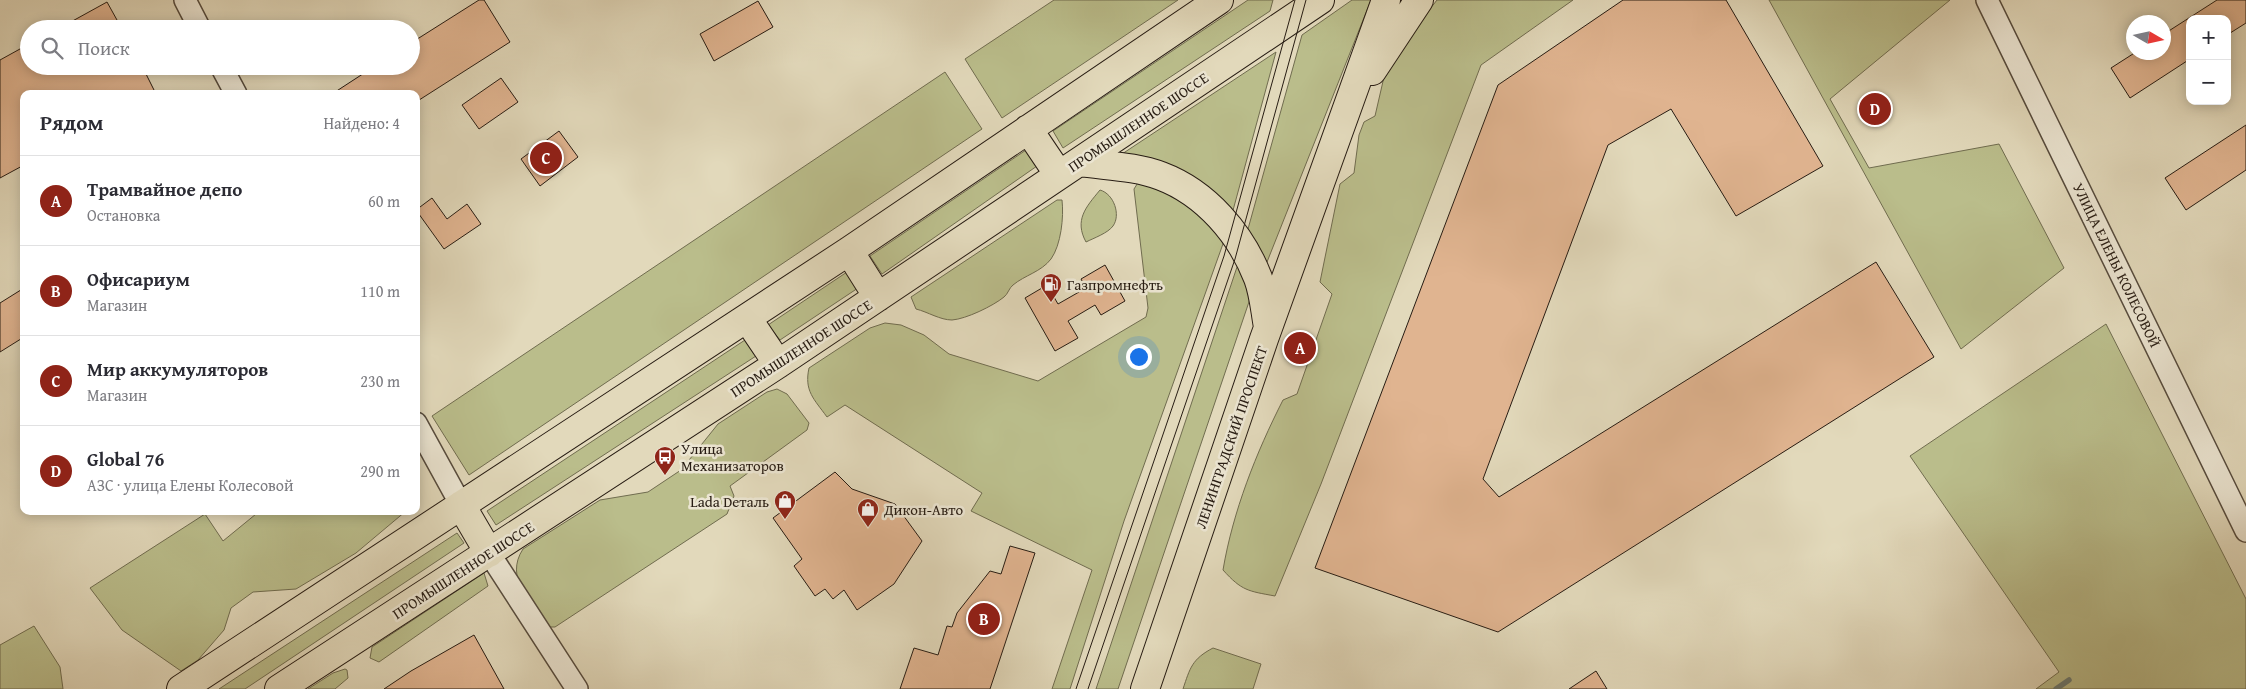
<!DOCTYPE html>
<html lang="ru">
<head>
<meta charset="utf-8">
<style>
	body { margin:0; font-family:"Gentium Book Plus",serif; background:#f7f7f7; color:#2b2b33 }
	.controls { position:absolute; right:15px; top:15px; display:grid; overflow:hidden; border-radius:10px; box-shadow:0 2px 12px #0003 }
	.controls button { width:45px; height:45px; display:grid; place-items:center; padding:0; border:0; border-bottom:1px solid #e1e1e2; background:#fff; color:#2b2b33; font:25px sans-serif }
	.compass { position:absolute; left:2126px; top:15px; width:45px; height:45px; border-radius:50%; background:#fff; box-shadow:0 2px 12px #0003; rotate:99deg }
	.you { position:absolute; left:1138px; top:356px; width:18px; height:18px; margin:-12px; border:4px solid #fff; border-radius:50%; background:#1a73e8; box-shadow:0 0 0 8px #1a73e833 }
	.badge { display:grid; place-items:center; width:32px; height:32px; border-radius:50%; background:#8f2418; color:#fff; font-size:16px; font-weight:700 }
	.pin { position:absolute; translate:-50% -50%; border:2px solid #fff; box-shadow:0 1px 5px #0006 }
	.list { margin:0; padding:0; list-style:none }
	h2 { display:flex; justify-content:space-between; align-items:center; height:65px; margin:0; padding:0 20px; font-size:21px }
	h2 small { font-size:16px; font-weight:400; color:#7c7c81 }
	.list li { display:grid; grid-template-columns:32px 1fr auto; gap:15px; align-items:center; box-sizing:border-box; height:90px; padding:0 20px; border-top:1px solid #e1e1e2 }
	.list b { display:block; font-size:19px; white-space:nowrap }
	.list p { margin:0; font-size:16px; white-space:nowrap; color:#7c7c81 }
	.list em { font-size:16px; font-style:normal; color:#7c7c81 }
	.icon { flex:none; width:28px; height:28px; fill:none; stroke:currentColor; stroke-width:2; stroke-linecap:round; stroke-linejoin:round }
	.map { position:relative; flex:none; width:2246px; height:689px; overflow:hidden }
	.search { position:absolute; background:#fff; box-shadow:0 2px 12px #0003; left:20px; top:20px; width:400px; height:55px; display:flex; align-items:center; gap:12px; box-sizing:border-box; padding:0 18px; border-radius:28px; color:#7c7c81; font-size:19px }
	.panel { position:absolute; background:#fff; box-shadow:0 2px 12px #0003; left:20px; top:90px; width:400px; height:425px; border-radius:10px }
	.map>svg:first-child { display:block }
	.green { fill:#babd8b; stroke:#706c4f }
	.lines { fill:none; stroke-linecap:round; stroke-linejoin:round }
	.stream { stroke:#697a74; stroke-width:5.5 }
	.building { fill:#e0b490; stroke:#271c13 }
	.minor-casing { stroke:#564b3d; stroke-width:24 }
	.major-casing { stroke:#271c13; stroke-width:30 }
	.minor { stroke:#ece6d3; stroke-width:21 }
	.major { stroke:#e2d9bb; stroke-width:28 }
	.tram { stroke:#271c13; stroke-width:1 }
	.labels { text-anchor:middle; dominant-baseline:central; stroke-width:5; stroke-linejoin:round; paint-order:stroke }
	.street-label { font-size:15px; fill:#271c13; stroke:#ece6d3 }
	.poi-label { font-size:15px; fill:#271c13; stroke:#ece6d3; text-anchor:start }
</style>
</head>
<body>
<div class="map">
<svg width="2246" height="689" viewBox="0 0 2246 689">
	<rect width="100%" height="100%" fill="#e2d9bb"/>
	<filter id="stains"><feTurbulence type="fractalNoise" baseFrequency=".004" numOctaves="4"/><feColorMatrix values="0 0 0 0 .2 0 0 0 0 .09 0 0 0 0 .02 0 0 0 .5 -.17"/></filter>
	<radialGradient id="worn" r=".72"><stop offset=".6" stop-color="#630" stop-opacity="0"/><stop offset="1" stop-color="#630" stop-opacity=".3"/></radialGradient>
	<path class="green" d="M1054,0H1178L1002,118L965,59Z
		M1248,0H1273L1270,11L1063,148L1053,131Z
		M1352,0H1371L1267,262L1248,229L1302,35Z
		M1437,0H1573L1481,65L1321,484L1275,596C1248,591 1242,591 1223,570C1233,511 1256,453 1283,400L1297,394L1332,294L1320,282L1340,184L1354,173L1359,135L1364,122L1375,116L1384,77L1416,27Z
		M1769,0H1950L1830,99L1869,168L1999,144L2064,268L1961,349Z
		M1276,52L1232,214L1122,154Z
		M945,72L982,129L469,475L432,416Z
		M1026,150L1037,166L882,274L870,256Z
		M1139,181L1191,204L1224,241L1124,521L1070,689H1052L1092,570L971,511L982,493L845,405L827,417C814,399 804,391 809,368L870,328L885,323L901,325L924,335L949,354L1038,381L1146,317L1148,308L1134,189Z
		M1100,190C1114,194 1121,215 1113,226C1108,233 1094,238 1086,242C1074,220 1086,207 1100,190Z
		M1057,200H1062C1064,217 1061,245 1051,259C1041,272 1025,275 1013,285C1009,288 1008,294 1004,297C993,306 966,319 952,320C940,320 928,312 916,309L911,297Z
		M1239,261L1253,290L1118,689H1096Z
		M847,272L858,288L780,340L768,325Z
		M2106,324L2246,599V689H2036L2059,672L1910,456Z
		M745,340L756,356L496,525L487,511Z
		M777,389L787,394L809,423L807,430L730,486L734,496L727,514L555,627H547C531,602 504,578 523,549L600,500L648,492L681,470L718,424L767,392Z
		M255,511H406L356,553L296,589L253,592L231,608L224,630L198,660L181,671L122,630L90,588L205,514L223,541L256,514Z
		M457,533L464,543L245,689H219Z
		M484,573L488,586L379,662L370,658L372,647Z
		M34,626L60,667L63,689H0V645Z
		M1213,648L1261,664L1253,689H1183C1190,668 1192,659 1213,648Z
		M345,669L347,670L348,678L335,689H308L333,673Z"/>
	<g class="lines">
		<path class="stream" d="M2056,689L2069,680"/>
	</g>
	<path class="building" d="M479,0H484L510,42L416,102V94H332L375,66H411V43Z
		M1623,0H1726L1823,166L1736,216L1671,109L1608,145L1483,479L1499,497L1876,262L1934,357L1498,632L1315,568L1498,85Z
		M2217,0H2246V23L2227,35V19H2190V59L2130,98L2111,68L2136,52H2164V34Z
		M758,1L773,27L714,61L700,34Z
		M107,2L122,29H58Z
		M29,44V66H142L156,94H24V165L0,178V60Z
		M501,78L518,102L479,129L462,105Z
		M2246,125V170L2186,210L2165,178Z
		M559,131L578,157L540,186L521,159Z
		M432,198L447,219L467,204L481,224L444,249L416,210Z
		M1105,265L1125,301L1101,315L1095,305L1068,321L1078,338L1055,351L1025,298L1047,285L1058,304L1086,288L1081,279Z
		M24,288V337L0,352V303Z
		M835,472L852,489L895,504L922,541L894,584L857,610L844,590L833,599L825,589L815,596L794,566L802,559L773,518Z
		M1010,546L1035,553L990,689H900L914,648L938,655L947,626L952,627L957,613L990,571L1001,574Z
		M474,635L504,689H384L411,671Z
		M1596,671L1607,689H1569Z"/>
	<g class="lines">
		<g class="minor-casing">
			<path id="minor" d="M185,0L200,29
				M1987,0L2246,531
				M221,66L236,94
				M416,423L461,505
				M489,553L577,689"/>
		</g>
		<g class="major-casing">
			<path id="major" d="M1372,71L1419,0
				M1028,129L1059,175
				M1079,162C1106,166 1135,166 1161,176C1206,193 1241,234 1258,278C1264,294 1265,311 1268,327
				M849,251L878,297
				M747,318L778,364
				M461,505L489,553
				M181,689L849,251L1219,0
				M279,689L778,364L1320,0
				M1145,689L1264,339L1386,0"/>
		</g>
		<use href="#minor" class="minor"/>
		<use href="#major" class="major"/>
		<path class="tram" d="M1076,689L1224,256L1295,0
			M1088,689L1235,259L1306,0"/>
	</g>
	<defs>
		<g id="fuel-pin" transform="scale(1.125)"><path d="M0 17L-7.5 6A9.5 9.5 0 1 1 7.5 6Z" fill="#8f2418" stroke="#ece6d3"/><path d="M-5.5-6h7V0h2V4h1.3V-2.5L3-4.5l.8-.8L6-3V5H2.5V1h-1V6h-7ZM-4.2-4.7v3.2H.2V-4.7Z" fill="#fff"/></g>
		<g id="bus-pin" transform="scale(1.125)"><path d="M0 17L-7.5 6A9.5 9.5 0 1 1 7.5 6Z" fill="#8f2418" stroke="#ece6d3"/><path d="M-5-6H5V4H4V6H2V4H-2V6H-4V4H-5ZM-3.5-4V0h7V-4ZM-3.5 1.2v1.5H-2V1.2ZM2 1.2v1.5H3.5V1.2Z" fill="#fff"/></g>
		<g id="shop-pin" transform="scale(1.125)"><path d="M0 17L-7.5 6A9.5 9.5 0 1 1 7.5 6Z" fill="#8f2418" stroke="#ece6d3"/><path d="M-5-2.5h2.3a2.7 3.5 0 0 1 5.4 0H5L5.5 6h-11ZM-1.5-2.5h3a1.5 2.3 0 0 0-3 0Z" fill="#fff"/></g>
	</defs>
	<g fill-rule="evenodd">
		<use href="#fuel-pin" x="1051" y="284"/>
		<use href="#bus-pin" x="665" y="457"/>
		<use href="#shop-pin" x="785" y="501"/>
		<use href="#shop-pin" x="868" y="509"/>
	</g>
	<g class="labels">
		<g class="street-label">
			<text transform="translate(1138 122) rotate(-34)">ПРОМЫШЛЕННОЕ ШОССЕ</text>
			<text transform="translate(2117 265) rotate(64)">УЛИЦА ЕЛЕНЫ КОЛЕСОВОЙ</text>
			<text transform="translate(801 348) rotate(-33)">ПРОМЫШЛЕННОЕ ШОССЕ</text>
			<text transform="translate(1231 437) rotate(-71)">ЛЕНИНГРАДСКИЙ ПРОСПЕКТ</text>
			<text transform="translate(463 570) rotate(-33)">ПРОМЫШЛЕННОЕ ШОССЕ</text>
		</g>
		<g class="poi-label">
			<text x="1067" y="284">Газпромнефть</text>
			<text x="681" y="448">Улица<tspan x="681" dy="17">Механизаторов</tspan></text>
			<text x="769" y="501" text-anchor="end">Lada Dеталь</text>
			<text x="884" y="509">Дикон-Авто</text>
		</g>
	</g>
	<rect width="100%" height="100%" filter="url(#stains)"/>
	<rect width="100%" height="100%" fill="url(#worn)"/>
</svg>
<div class="controls">
<button>+</button>
<button>−</button>
</div>
<svg class="compass" viewBox="-18 -18 36 36"><path d="M0-13l5 13h-10z" fill="#e53935"/><path d="M0 13l5-13h-10z" fill="#7c7c81"/></svg>
<div class="you"></div>
<div class="pin badge" style="left:1300px;top:348px">A</div>
<div class="pin badge" style="left:984px;top:619px">B</div>
<div class="pin badge" style="left:546px;top:158px">C</div>
<div class="pin badge" style="left:1875px;top:109px">D</div>
<div class="search"><svg class="icon" aria-label="search" viewBox="0 0 24 24"><circle cx="10" cy="10" r="6"/><path d="M15 15l6 6"/></svg>Поиск</div>
<section class="panel">
<h2>Рядом<small>Найдено: 4</small></h2>
<ul class="list">
<li><span class="badge">A</span><div><b>Трамвайное депо</b><p>Остановка</p></div><em>60 m</em></li>
<li><span class="badge">B</span><div><b>Офисариум</b><p>Магазин</p></div><em>110 m</em></li>
<li><span class="badge">C</span><div><b>Мир аккумуляторов</b><p>Магазин</p></div><em>230 m</em></li>
<li><span class="badge">D</span><div><b>Global 76</b><p>АЗС · улица Елены Колесовой</p></div><em>290 m</em></li>
</ul>
</section>
</div>
</body>
</html>
